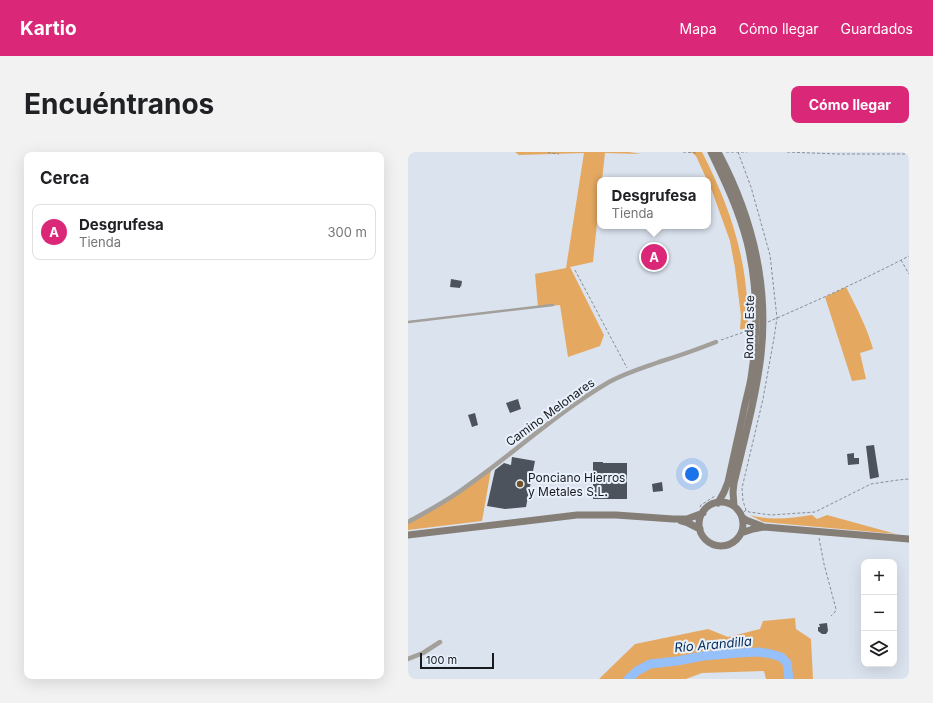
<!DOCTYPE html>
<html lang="es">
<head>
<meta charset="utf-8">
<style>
	body { margin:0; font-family:Inter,sans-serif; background:#f2f2f2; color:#202124 }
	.controls { position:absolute; right:12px; bottom:12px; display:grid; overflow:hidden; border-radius:8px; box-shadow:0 4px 16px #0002 }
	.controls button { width:36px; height:36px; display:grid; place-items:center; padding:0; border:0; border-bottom:1px solid #e0e0e0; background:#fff; color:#202124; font:20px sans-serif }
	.scale { position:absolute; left:12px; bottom:10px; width:74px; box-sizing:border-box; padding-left:4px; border:2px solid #181a1e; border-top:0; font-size:11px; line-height:14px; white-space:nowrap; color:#181a1e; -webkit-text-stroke:3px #e8f1fc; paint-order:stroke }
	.you { position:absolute; left:284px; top:322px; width:14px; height:14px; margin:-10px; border:3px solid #fff; border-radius:50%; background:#1a73e8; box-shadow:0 0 0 6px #1a73e833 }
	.badge { display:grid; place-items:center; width:26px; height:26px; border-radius:50%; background:#db2777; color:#fff; font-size:13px; font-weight:700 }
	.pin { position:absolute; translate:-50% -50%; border:2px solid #fff; box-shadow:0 1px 4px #0006 }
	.popup { position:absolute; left:189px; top:25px; width:114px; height:52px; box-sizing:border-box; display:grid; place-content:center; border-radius:8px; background:#fff; filter:drop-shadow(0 1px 3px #0005); font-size:13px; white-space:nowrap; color:#757577 }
	.popup b { font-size:15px; color:#202124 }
	.popup::after { content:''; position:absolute; left:50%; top:100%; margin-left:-8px; border:8px solid transparent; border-top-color:#fff }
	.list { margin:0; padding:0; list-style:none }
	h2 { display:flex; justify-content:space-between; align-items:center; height:52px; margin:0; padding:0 16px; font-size:17px }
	h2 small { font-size:13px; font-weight:400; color:#757577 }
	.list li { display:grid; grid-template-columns:26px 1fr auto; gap:12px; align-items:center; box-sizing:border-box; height:56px; margin:0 8px 8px; padding:0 8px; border:1px solid #e0e0e0; border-radius:8px }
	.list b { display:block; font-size:15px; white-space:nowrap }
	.list p { margin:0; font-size:13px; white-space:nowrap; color:#757577 }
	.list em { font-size:13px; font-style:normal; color:#757577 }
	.icon { flex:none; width:22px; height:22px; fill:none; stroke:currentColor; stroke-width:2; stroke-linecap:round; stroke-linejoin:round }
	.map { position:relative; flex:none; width:501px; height:527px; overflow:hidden; border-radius:8px }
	header { display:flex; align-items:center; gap:24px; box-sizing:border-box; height:56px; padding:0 20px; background:#db2777; color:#fff }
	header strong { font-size:19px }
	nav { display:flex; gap:22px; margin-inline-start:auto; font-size:14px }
	.intro { display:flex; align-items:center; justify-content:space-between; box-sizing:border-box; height:96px; padding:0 24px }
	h1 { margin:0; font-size:28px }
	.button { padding:10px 18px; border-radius:8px; background:#db2777; color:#fff; font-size:14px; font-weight:700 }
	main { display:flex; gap:24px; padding:0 24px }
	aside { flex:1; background:#fff; border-radius:8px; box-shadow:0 4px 16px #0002 }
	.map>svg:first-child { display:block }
	.green { fill:#e4a860 }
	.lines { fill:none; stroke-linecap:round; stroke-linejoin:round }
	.river { stroke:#95c0fa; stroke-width:9 }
	.building { fill:#4c535c }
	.path { stroke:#878d95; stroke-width:1; stroke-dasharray:3 2; stroke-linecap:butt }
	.service { stroke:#a39f9a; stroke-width:2.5 }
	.minor { stroke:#a39f9a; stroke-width:4.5 }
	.secondary { stroke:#847e77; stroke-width:7 }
	.poi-dot { fill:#735229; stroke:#e8f1fc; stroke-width:1.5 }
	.labels { text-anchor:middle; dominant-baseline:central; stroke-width:4; stroke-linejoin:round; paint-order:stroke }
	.street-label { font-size:12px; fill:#181a1e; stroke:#e8f1fc }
	.poi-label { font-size:12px; fill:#181a1e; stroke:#e8f1fc; text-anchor:start }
	.water-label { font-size:13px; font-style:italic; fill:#062a56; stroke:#e8f1fc }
</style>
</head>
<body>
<header>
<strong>Kartio</strong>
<nav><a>Mapa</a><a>Cómo llegar</a><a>Guardados</a></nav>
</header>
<div class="intro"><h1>Encuéntranos</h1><a class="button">Cómo llegar</a></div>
<main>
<aside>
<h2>Cerca<small></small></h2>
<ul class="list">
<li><span class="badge">A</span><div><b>Desgrufesa</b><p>Tienda</p></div><em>300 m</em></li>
</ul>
</aside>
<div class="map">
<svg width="501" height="527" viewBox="0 0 501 527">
	<rect width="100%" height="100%" fill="#dbe3ef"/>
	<path class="green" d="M107,0H221L233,2L197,1L194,28H192V42L185,110L162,115L196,183L192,194L160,205L152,153L130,155L127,122L158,116L176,1L111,3Z
		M283,0H294C316,43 333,87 338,136C340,149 339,162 340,175L338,178L332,177L333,164L327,116L322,89L304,39L300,30V28H299L288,4Z
		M438,135C448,155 459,175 465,197L452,201L458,227L444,229L417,145Z
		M83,318L74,369L0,378V371Z
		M342,363C362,369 384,366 404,363L409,367L419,363L488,382L355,370Z
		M387,466L388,477L403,487L405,527H358L356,519L294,521L278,527H191L227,492L300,477L320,485L352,477L355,469Z"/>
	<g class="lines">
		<path class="river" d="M220,527L229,519L242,512L269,509L295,504L330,501L351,500L363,502L373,505L379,511L381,527"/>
	</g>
	<path class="building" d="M43,127L54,129L53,135L52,134V136L42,135Z
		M110,247L113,257L102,261L98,251Z
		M67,261L70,273L64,275L60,263Z
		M466,293L471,325L462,327L458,294Z
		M446,301V306H451V312L440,313L439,302Z
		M104,305L127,309L118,355L97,357L79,354L87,318L96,311L103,313Z
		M185,310H195V311H219V347H185Z
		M254,330L255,339L245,340L244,332Z
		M419,471L420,479L418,482H414L410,479V475H412L411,472Z"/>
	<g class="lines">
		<path class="path" d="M140,0L141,1L151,2
			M275,0L290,1
			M318,0H339
			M330,0L343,35L362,103L369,166L366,186L355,247L334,336L335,349L338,358
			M379,0L429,2H501
			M493,108L501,122
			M167,118L219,216
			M360,170C408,149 455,128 501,104
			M313,188L339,179
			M292,355L293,353L307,344
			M336,360L338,358L341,360L363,363L407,360L463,332L490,328L501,327
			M411,386L416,412L428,457L427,460L423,464"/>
		<path class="service" d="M0,170L145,153"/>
		<path class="minor" d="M0,370C20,359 41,348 59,334C107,300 150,260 201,230C217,221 234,216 251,210C271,204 290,197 308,190
			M0,507L15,501L32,490"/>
		<path class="secondary" d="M303,0C317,29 331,59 339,90C350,135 350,181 343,226C341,238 337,250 335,262C330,285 325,307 320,330L316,340L310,351
			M310,0C343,62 361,131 353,203C348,245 336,289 326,331L325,340L326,354
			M291 372a22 22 0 1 1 44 0a22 22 0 1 1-44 0Z
			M334,365L338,368L356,375L501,387
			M273,369L280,371L292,377
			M333,381L345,377L356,375
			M0,383L169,363H208L265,367H279L295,361"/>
	</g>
	<circle class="poi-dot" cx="112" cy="332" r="4"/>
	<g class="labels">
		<g class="street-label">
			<text transform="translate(341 175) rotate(-89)">Ronda Este</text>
			<text transform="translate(142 260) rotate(-36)">Camino Melonares</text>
		</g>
		<g class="poi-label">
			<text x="120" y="325">Ponciano Hierros<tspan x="120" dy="14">y Metales S.L.</tspan></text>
		</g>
		<g class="water-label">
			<text transform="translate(305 492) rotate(-5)">Río Arandilla</text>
		</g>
	</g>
</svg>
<div class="controls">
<button>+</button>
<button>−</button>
<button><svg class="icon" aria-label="layers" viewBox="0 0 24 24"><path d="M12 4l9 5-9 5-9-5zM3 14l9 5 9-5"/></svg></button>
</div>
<div class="scale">100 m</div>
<div class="you"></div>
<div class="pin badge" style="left:246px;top:105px">A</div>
<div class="popup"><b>Desgrufesa</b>Tienda</div>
</div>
</main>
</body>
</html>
